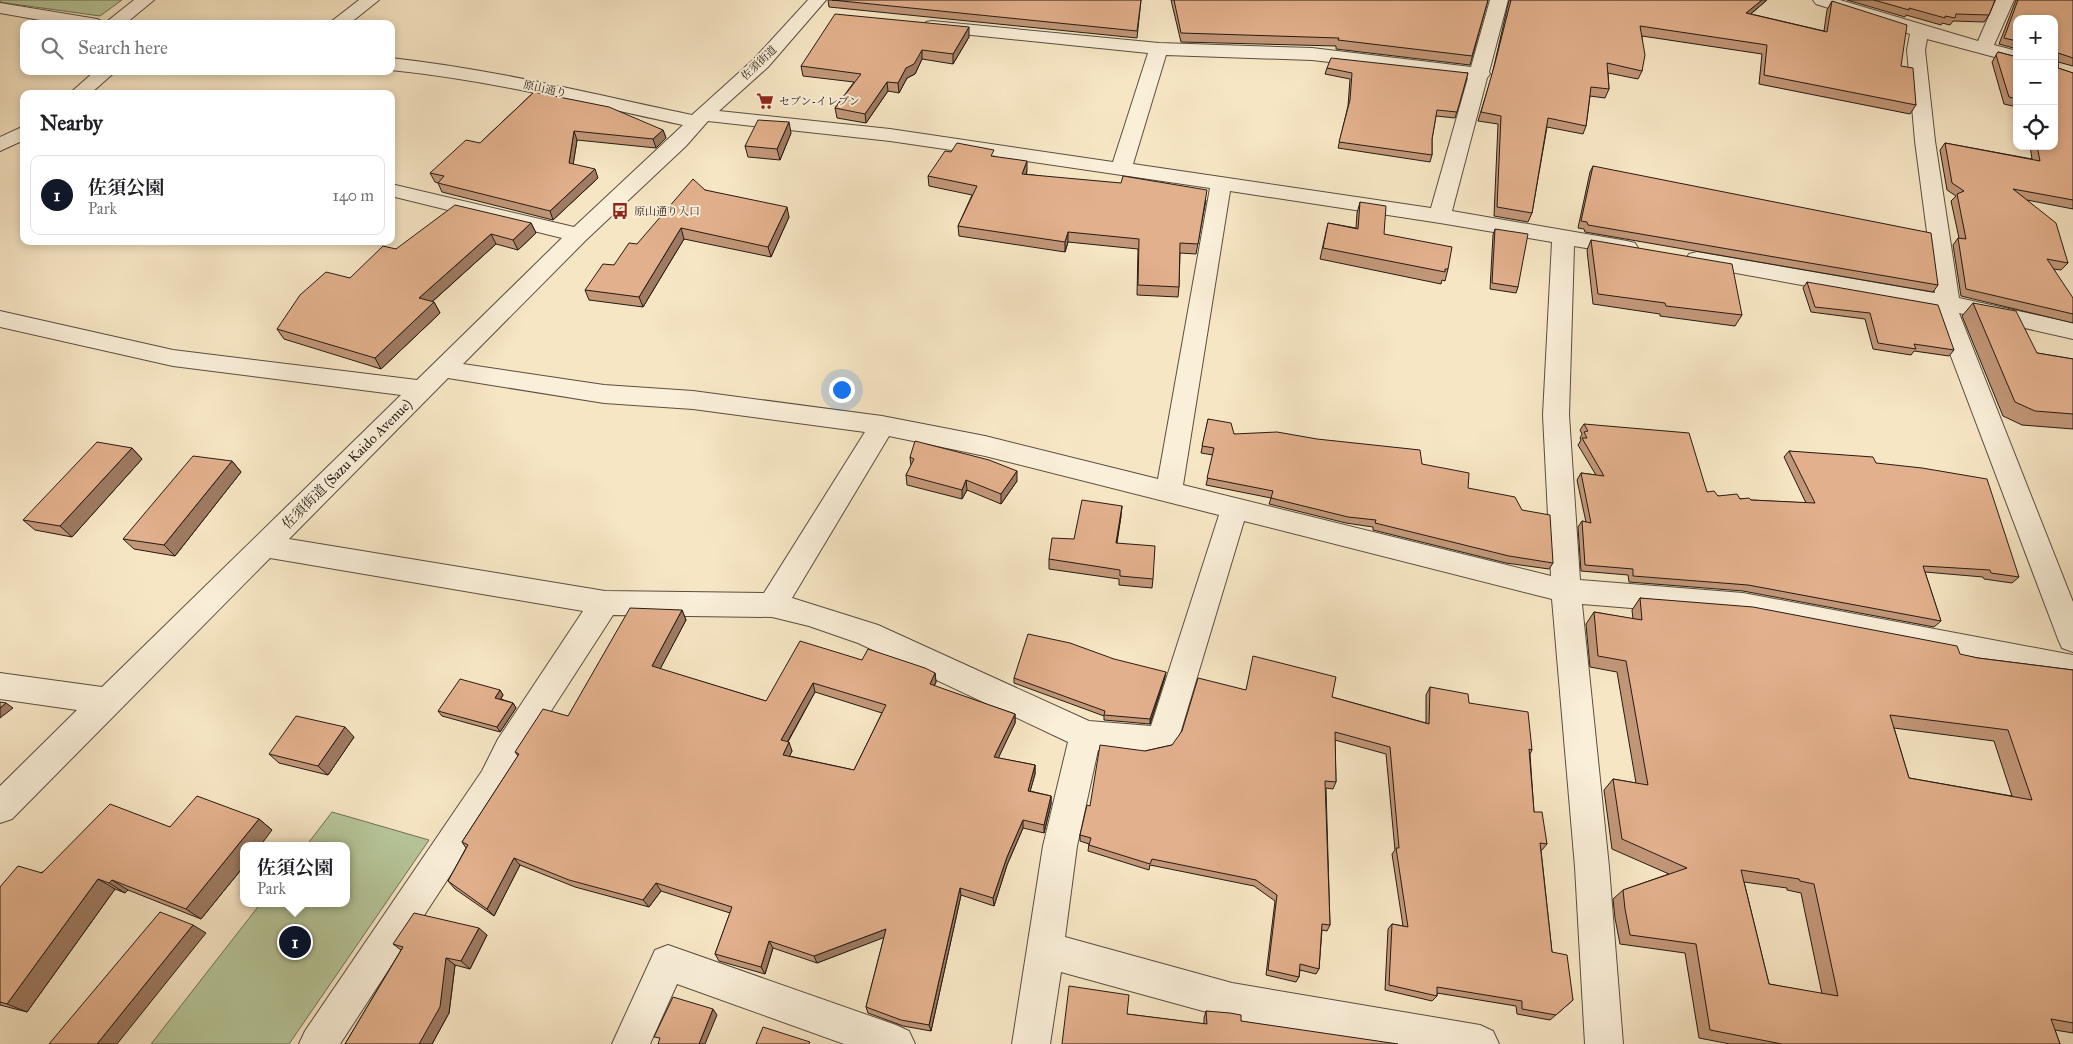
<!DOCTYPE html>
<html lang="en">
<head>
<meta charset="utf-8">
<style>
	body { margin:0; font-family:"IM FELL Great Primer","Noto Serif JP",serif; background:#f2f2f2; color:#202124 }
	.controls { position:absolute; right:15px; top:15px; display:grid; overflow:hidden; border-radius:10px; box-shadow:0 2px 8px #0003 }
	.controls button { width:45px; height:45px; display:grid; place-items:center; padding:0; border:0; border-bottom:1px solid #e0e0e0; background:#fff; color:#202124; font:25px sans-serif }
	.you { position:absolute; left:841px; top:389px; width:18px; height:18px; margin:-12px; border:4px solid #fff; border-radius:50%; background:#1a73e8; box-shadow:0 0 0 8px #1a73e833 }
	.badge { display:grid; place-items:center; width:32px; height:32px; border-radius:50%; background:#111827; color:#fff; font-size:16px; font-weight:700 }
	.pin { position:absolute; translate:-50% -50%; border:2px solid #fff; box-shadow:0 1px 5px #0006 }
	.popup { position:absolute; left:240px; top:842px; width:110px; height:65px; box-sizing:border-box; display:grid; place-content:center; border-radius:10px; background:#fff; filter:drop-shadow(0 1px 4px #0005); font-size:16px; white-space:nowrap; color:#757577 }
	.popup b { font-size:19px; color:#202124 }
	.popup::after { content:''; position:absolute; left:50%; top:100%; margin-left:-10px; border:10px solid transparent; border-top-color:#fff }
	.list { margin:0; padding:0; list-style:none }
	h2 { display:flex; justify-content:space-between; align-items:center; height:65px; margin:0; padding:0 20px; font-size:21px }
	h2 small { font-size:16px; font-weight:400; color:#757577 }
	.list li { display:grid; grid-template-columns:32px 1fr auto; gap:15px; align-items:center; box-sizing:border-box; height:80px; margin:0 10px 10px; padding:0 10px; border:1px solid #e0e0e0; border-radius:10px }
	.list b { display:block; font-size:19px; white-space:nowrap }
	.list p { margin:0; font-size:16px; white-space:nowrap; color:#757577 }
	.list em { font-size:16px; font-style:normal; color:#757577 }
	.icon { flex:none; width:28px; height:28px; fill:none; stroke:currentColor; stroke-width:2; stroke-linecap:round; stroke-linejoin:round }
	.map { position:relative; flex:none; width:2073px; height:1044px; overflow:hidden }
	.search { position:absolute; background:#fff; box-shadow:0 2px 8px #0003; left:20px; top:20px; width:375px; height:55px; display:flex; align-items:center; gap:12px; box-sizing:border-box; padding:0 18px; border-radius:10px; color:#757577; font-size:19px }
	.panel { position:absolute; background:#fff; box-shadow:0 2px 8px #0003; left:20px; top:90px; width:375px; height:155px; border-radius:10px }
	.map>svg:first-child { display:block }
	.green { fill:#b6c699; stroke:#6e7056 }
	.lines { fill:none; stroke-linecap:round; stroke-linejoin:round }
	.minor-casing { stroke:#5a4e40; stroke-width:2 }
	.minor { fill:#faefd9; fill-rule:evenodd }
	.wall { fill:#c29778; stroke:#251b14; fill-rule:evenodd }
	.shaded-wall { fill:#9e7b62; stroke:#251b14 }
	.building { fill:#e2b08c; stroke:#251b14; fill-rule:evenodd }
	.labels { text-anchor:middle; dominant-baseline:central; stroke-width:4; stroke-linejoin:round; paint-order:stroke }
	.far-street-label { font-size:11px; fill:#251b14; stroke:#faefd9 }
	.far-poi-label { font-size:11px; fill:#251b14; stroke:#faefd9; text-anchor:start }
	.street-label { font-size:14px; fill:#251b14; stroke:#faefd9 }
</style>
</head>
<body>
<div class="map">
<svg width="2073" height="1044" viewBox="0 0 2073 1044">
	<rect width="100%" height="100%" fill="#f7e6c4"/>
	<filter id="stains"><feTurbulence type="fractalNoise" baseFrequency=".004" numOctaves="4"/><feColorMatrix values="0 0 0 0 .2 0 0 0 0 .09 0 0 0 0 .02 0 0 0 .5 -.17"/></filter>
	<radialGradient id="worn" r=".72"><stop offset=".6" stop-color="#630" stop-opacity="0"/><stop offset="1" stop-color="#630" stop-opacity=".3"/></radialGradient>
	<path class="green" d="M0,0H122L100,16L6,3L0,2Z
		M332,812L429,840L289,1044H151L261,903H346V846H306Z"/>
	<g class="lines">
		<g class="minor-casing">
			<path id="minor" d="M134,0H154L125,24H63L0,13V3L97,19L105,23Z
				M359,0H379L349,24H328Z
				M808,0H826L768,67L719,111L890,129L1113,162L1148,53L932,31L926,30L923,26L926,22L932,21L1159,43L1312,48L1471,67L1490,0H1508L1489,72L1490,74L1487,78L1452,211L1627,241L1635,243L1638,248L1635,253L1627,255L1574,246L1569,415L1580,580L1743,593L2073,655V681L1743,617L1582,604L1609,867L1623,1044H1585L1575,867L1552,599L1244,521L1179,737C1176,741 1174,747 1170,750C1150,761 1119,753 1098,750L1077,846L1065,937L1232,983L1480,1025L1493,1031L1499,1044H1373L1232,1019L1061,972L1050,1044H1012L1043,846L1068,742L858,643L809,626L772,617L613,615L520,759L504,793L340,1044H299L305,1031L482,771L498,739L583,611L270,558L12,819L0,823V786L77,710L0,699V673L102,687L401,395L173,366L0,327V311L173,350L417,380L562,238L391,196V184L574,227L683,125C586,104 490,80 391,70V58C493,69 592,94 692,115L754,59ZM1166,55L1312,60L1468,78L1431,208L1133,164ZM708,121L890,141L1210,188L1158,479L985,436L882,416L693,391L604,385L463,364L586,240L686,146ZM1230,191L1440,223L1552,242L1543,415L1551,576L1183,485ZM448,378L604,403L693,409L865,432L764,593L605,591L289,539ZM889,436L985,456L1219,515L1151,726L1089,721L878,625L792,598Z
				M1813,0H1840L1978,41L1996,0H2014L1994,45L2017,51V63L1927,39L1925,50L1935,141L1959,298L2073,323V339L1959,313L2073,602V652L2062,648L2058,639L1935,314V309L1697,266L1689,264L1686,259L1689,254L1697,252L1935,293L1915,141L1907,50L1910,34L1816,4Z
				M95,71H116L90,94H69Z
				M24,126V140L0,151V137Z
				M668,945L896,1025L909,1031L915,1044H844L677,984L650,1044H612L655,950Z"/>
		</g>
		<use href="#minor" class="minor"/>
	</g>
	<path class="wall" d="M828,0H1141L1137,38L829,7Z
		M1171,0H1488L1470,65L1336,49V46L1181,42Z
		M1509,0H1767L1751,14L1824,31L1827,10L1832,1L1901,66L1916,105L1910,114L1759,84L1762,54L1642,36V71L1638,79L1608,73L1609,89L1605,98L1590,96L1586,126L1583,134L1547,127L1532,213L1528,222L1494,216L1498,124L1478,121L1492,75Z
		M1847,0H1995L1989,15L1984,22L1953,21L1950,25L1942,23L1941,25L1906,15L1905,17Z
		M2016,0H2073V66L2058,62V68L2073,73V209L2027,200L2068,263L2061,270L2054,269L2073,314V323L1961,296L1953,245L1958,238H1959L1951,201L1956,196L1947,190L1940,150L1945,143L2032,159L2030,146H2054L2017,19V49L1999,44Z
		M969,37L953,64L922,59L915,74L907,78L899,93L888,91L866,123L837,118L835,108L854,82L803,76L801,66Z
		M1998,52L2017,57V107L2004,104L1992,62Z
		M1327,68L1468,73L1455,118L1436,116L1432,139V155L1430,162L1338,148L1348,106L1350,79L1325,74Z
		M534,92L663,130L666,138L656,148L577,140L573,164L598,178L553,220L442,192L438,183L435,182L430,173L480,143Z
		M791,133L780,160L748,157L745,146Z
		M994,156L1027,171L1026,174L1206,200L1196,254L1180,253L1179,287L1178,297L1137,295L1138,249L1068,242L1065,252L959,236L958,226L972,195L929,186L928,176Z
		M1593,166L1938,285L1933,292L1585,232L1584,229L1578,228L1590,172Z
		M705,190L789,217L771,257L684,239L643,307L589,300L585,290L614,265L637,244Z
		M1360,202L1384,234L1448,269L1445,281L1442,280L1441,284L1320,259L1328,223L1356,228L1357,213Z
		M531,223L536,233L518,250L496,244L432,302H434L440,313L381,369L284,339L277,329L350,278L396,249Z
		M1495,229L1518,287L1516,293L1490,289L1493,235Z
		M1591,240L1742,315L1735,326L1660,316V314L1593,304L1587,250Z
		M1807,282L1954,350L1949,356L1914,351L1911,355L1873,349L1865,319L1811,312L1803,288Z
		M1973,303L2037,353L2073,359V429L2022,425L2003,416L1962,316Z
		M1208,419L1234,434L1422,464L1468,488L1553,563L1549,569L1506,563L1373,530V527L1346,523L1269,504L1271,498L1206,485L1213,455L1201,453Z
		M1584,424L1707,492L1718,496L1751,500L1806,503L1784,457L1789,451L1876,463L2019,577L2012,583L1984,579L1983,577L1925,572L1941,621L1934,627L1743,591L1629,582L1628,575L1581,571L1578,527L1582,521L1586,522L1577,480L1581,473L1596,475L1578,445L1581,440L1580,438L1582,434L1580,430Z
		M132,448L142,459L72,537L35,530L23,520Z
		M910,457L1017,481L1001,504L967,490L962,499L907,485L906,475L911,466Z
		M232,461L241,472L175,556L134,549L123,539Z
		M1121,516L1117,543L1153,579L1152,588L1119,585V579L1049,569V559L1074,539Z
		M1640,598L1978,658L2073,670V1033L2055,1030L2060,1044H1730L1699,1038L1685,953L1620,944L1615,918L1613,899L1623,890L1669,874L1612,849L1604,790L1613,779L1636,783L1617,672L1590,667L1586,624L1594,612L1633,619L1632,610ZM1894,728L1994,741L2012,796L1909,778ZM1744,882L1787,888V890L1801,893L1822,994L1769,984Z
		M682,610L686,620L660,669L766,701L862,660L935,673L936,682L934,686L1015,714V723L998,758L1035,765V774L1030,791L1051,796V804L1044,833L1023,828L1007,865L994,906L961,895L931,1031L903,1026L868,1013L866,1007L884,937L817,963L773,948L765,974L719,961L715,954L730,913L661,891L649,907L575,887L520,865L494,916L455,889L448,881L466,848L462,842L518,756L515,752L568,716ZM815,692L882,713L854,770L789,756L792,751L788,742Z
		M1165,677L1150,724L1104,720V716L1014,683V678Z
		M1430,687L1469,703L1532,750L1530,754L1534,812L1547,844L1542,850H1541L1552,952L1573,1000L1550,1020L1517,1014L1516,1006L1437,993V996L1432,1001L1385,990L1388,929L1392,924L1403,926L1392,854L1395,850L1386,754L1335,740L1336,782L1333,789L1326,788L1330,925L1327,931L1322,930L1319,969L1316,974L1300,970L1299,977L1296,982L1266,975L1275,901L1254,886L1150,865L1149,870L1088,851L1089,844L1080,841V835L1090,806L1145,751L1172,745L1332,697L1426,723V695Z
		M500,690L503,695L501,699L513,703L516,708L500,732L442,716L438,711Z
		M354,737L328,775L279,763L269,754Z
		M259,819L272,830L244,846V866L201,919L128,890L125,893L115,889L27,1012L0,1005V887L170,827Z
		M487,935L470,969L455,965L449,1013L432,1044H345L401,950L393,944Z
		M1206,1011L1241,1021L1062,1044L1127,1014L1204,1024V1018Z"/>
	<path class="shaded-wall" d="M1762,0H1767L1742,21L1746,13Z
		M969,27V37L953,64V54Z
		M922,50V59L915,74L907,78L899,93L898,83L906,68Z
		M887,82L888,91L866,123L865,114Z
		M789,122L791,133L780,160L777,149Z
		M663,130L666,138L656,148L653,139Z
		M574,131L577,140L572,172L569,163Z
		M1027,161V171L1022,184V174Z
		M595,169L598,178L553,220L550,211Z
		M787,207L789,217L771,257L768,247Z
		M531,223L536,233L518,250L513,240Z
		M681,228L684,239L643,307L639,297Z
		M1068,232V242L1065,252V242Z
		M491,234L496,244L425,308L419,298Z
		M434,302L440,313L381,369L375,358Z
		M132,448L142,459L72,537L60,526Z
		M232,461L241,472L175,556L164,545Z
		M1017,471V481L1001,504V494Z
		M966,480L967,490L962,499V490Z
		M1122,506L1121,516L1115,552L1116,543Z
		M682,610L686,620L657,675L652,666Z
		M1166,672L1165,677L1150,724V719Z
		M935,673L936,682L931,693L930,684Z
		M813,683L815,692L784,748L781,740Z
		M500,690L503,695L498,703L495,698Z
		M6,703L13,708L0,718V708Z
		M513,703L516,708L500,732L497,727Z
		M1015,714V723L995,765L994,757Z
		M345,727L354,737L328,775L318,766Z
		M789,742L792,751L786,764L783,755Z
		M1035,765V774L1028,799V791Z
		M1051,796V804L1044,833V825Z
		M259,819L272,830L260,846H244V866L201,919L186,909Z
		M1023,820V828L1007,865L994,906L993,898L1007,857Z
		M514,858L520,865L494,916L487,909Z
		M98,879L115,889L27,1012L7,1004Z
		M112,880L128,890L125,893L109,883Z
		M656,883L661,891L649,907L643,900Z
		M960,888L961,895L931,1031L929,1025Z
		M193,925L206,933L117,1044H97Z
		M479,928L487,935L470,969L461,961Z
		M886,929L888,936L817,963L814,956Z
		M769,941L773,948L765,974L761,967Z
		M446,958L455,965L449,1013L432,1044H419Z
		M713,1009L717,1015L705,1044H699Z"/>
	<path class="building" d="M832,0H1141L1137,31Z
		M1174,0H1488L1472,56L1338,40L1339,38L1181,33Z
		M1511,0H1762L1746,13L1827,32L1832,1L1907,25L1901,66L1913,68L1916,105L1764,75L1767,45L1640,26L1645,55L1642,71L1607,63L1609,89L1591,87L1586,126L1548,118L1532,213L1497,207L1501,116L1481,112L1494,67Z
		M1874,0H1995L1989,15L1956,14L1955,18L1945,16V18L1909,8V10Z
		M2018,0H2073V58L2058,53V68L2073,73V200L2013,189L2056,223L2068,263L2047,259L2073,298V314L1966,289L1958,238L1966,239L1957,194L1964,191L1952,183L1945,143L2040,161L2037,146H2054V19H2017V41L2004,38Z
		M835,14L969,27L953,54L922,50L914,64L906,68L898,83L887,82L865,114L835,108L861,74L801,66Z
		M1998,52L2017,57V99L2009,97L1996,55Z
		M1331,58L1468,73L1457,112L1437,110L1432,139V155L1339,142L1350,100L1352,73L1327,68Z
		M534,92L609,107L663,130L653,139L574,131L569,163L595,169L550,211L438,183L444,176L430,173L466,140L480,143Z
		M758,120L789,122L777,149L745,146Z
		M957,143L994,150L991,156L1027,161L1022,174L1121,183L1123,176L1207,190L1198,244L1180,243L1179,287L1138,285L1139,239L1068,232L1065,242L958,226L977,186L928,176L945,151L951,152Z
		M1593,166L1931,233L1938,285L1588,225L1587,222L1581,221Z
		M693,179L705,190L787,207L768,247L681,228L639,297L585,290L603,264L614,265L629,243L637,244Z
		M1360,202L1386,206L1384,234L1452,247L1448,269H1445V272L1323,248L1328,223L1358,229Z
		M455,205L531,223L513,240L491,234L419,298L434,302L375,358L277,329L300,295L326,272L350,278L383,246L396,249Z
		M1495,229L1528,234L1518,287L1492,283Z
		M1591,240L1732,264L1742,315L1666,306L1665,303L1598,294Z
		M1807,282L1938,305L1954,350L1914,344L1916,349L1878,343L1870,313L1815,307Z
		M1973,303L2016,311L2037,353L2073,359V414L2035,411L2015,402Z
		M1208,419L1231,423L1234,434L1277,432L1317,439L1420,450L1422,464L1469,473L1468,488L1515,497L1522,510L1550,515L1553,563L1509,556L1375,523L1376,520L1348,517L1271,498L1273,491L1207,478L1214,448L1202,446Z
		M1584,424L1689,433L1707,492L1714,491L1718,496L1737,494L1740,499L1749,498L1751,500L1815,503L1789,451L1873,457L1876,463L1922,468L1987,479L2019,577L1991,573L1990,570L1923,566L1941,621L1748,585L1633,576V569L1585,565L1582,521L1591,523L1581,473L1604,476L1582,438H1587L1584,432L1588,431Z
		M915,441L989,460L1017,471L1001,494L966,480L962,490L906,475L914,459L910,457Z
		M97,442L132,448L60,526L23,520Z
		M193,456L232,461L164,545L123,539Z
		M1082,500L1122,506L1116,543L1155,546L1153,579L1120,576V570L1049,559L1052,538L1074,539Z
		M1640,598L1753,607L1957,646L1960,654L1978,658L2073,670V1023L2051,1019L2060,1044H1782L1710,1030L1696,944L1630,935L1625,909L1623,890L1687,868L1622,839L1613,779L1648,785L1626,661L1598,656L1594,612L1642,620ZM1890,715L2008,730L2032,800L1909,778ZM1741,870L1799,879L1800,881L1814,884L1838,996L1769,984Z
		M630,608L682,610L652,666L766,701L800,641L862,660L868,649L925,668L935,673L930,684L1015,714L994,757L1035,765L1028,791L1051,796L1044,825L1023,820L1007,857L993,898L960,888L929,1025L901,1020L866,1007L886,929L814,956L769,941L761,967L715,954L732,907L656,883L643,900L569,880L514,858L487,909L448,881L468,845L462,842L519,754L515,752L543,709L568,716ZM813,683L886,705L854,770L783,755L789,742L781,740Z
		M1028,634L1070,643L1114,659L1166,672L1150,719L1104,715L1105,711L1014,678Z
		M1253,656L1336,677L1332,697L1429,724L1430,687L1468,694L1469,703L1528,712L1532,750L1529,749L1534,812H1542L1547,844L1540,843L1552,952L1567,955L1573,1000L1556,1015L1522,1009V1001L1437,987V996L1389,985L1392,924L1408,927L1396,848H1399L1390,747L1335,732L1336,782L1325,781L1330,925L1322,924L1319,969L1300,964L1299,977L1268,970L1277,895L1256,880L1152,859L1150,864L1089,845L1091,838L1080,835L1087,805L1090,806L1100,745L1145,751L1172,745L1182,731L1198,678L1246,690Z
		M460,679L500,690L495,698L513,703L497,727L438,711Z
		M0,702L6,703L0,708Z
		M296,716L345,727L318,766L269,754Z
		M197,796L259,819L186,909L112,880L109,883L98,879L7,1004L0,1002V887L18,866L42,873L110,804L170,827Z
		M160,912L193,925L97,1044H49Z
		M414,913L479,928L461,961L446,958L440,1007L419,1044H345L403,947L393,944Z
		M1069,986L1129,995L1127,1014L1207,1024L1206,1011L1230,1013L1241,1015V1021L1398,1044H1062Z
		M673,997L713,1009L699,1044H658L660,1038L654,1037Z
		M763,1027L810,1042L809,1044H756Z"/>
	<defs>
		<g id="supermarket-bare" transform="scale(1.35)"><path d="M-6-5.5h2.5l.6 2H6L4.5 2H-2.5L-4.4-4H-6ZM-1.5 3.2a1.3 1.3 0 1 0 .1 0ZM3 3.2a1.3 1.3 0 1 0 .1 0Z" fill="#8f2418" stroke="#faefd9" stroke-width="2.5" paint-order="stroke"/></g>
		<g id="bus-bare" transform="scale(1.35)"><path d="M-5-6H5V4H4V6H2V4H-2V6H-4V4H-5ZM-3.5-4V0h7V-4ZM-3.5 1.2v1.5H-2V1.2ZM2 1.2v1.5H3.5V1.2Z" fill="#8f2418" stroke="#faefd9" stroke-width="2.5" paint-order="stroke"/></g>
	</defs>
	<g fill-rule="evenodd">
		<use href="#supermarket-bare" x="765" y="101"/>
		<use href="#bus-bare" x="620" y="211"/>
	</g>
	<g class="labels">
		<g class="far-street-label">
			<text transform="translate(759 63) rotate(-44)">佐須街道</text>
			<text transform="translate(545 89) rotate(12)">原山通り</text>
		</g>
		<g class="far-poi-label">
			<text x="779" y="101">セブン-イレブン</text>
			<text x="634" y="211">原山通り入口</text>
		</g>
		<g class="street-label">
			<text transform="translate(347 464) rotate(-45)">佐須街道 (Sazu Kaido Avenue)</text>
		</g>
	</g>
	<rect width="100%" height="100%" filter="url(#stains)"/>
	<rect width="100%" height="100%" fill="url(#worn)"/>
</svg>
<div class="controls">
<button>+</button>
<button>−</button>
<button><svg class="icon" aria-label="locate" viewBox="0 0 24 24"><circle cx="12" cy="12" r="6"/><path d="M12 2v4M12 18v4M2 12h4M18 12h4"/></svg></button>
</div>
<div class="you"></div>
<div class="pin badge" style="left:295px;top:942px">1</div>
<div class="popup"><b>佐須公園</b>Park</div>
<div class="search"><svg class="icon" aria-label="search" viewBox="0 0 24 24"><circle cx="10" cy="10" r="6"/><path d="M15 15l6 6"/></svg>Search here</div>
<section class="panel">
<h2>Nearby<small></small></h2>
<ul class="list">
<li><span class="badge">1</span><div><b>佐須公園</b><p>Park</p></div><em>140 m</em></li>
</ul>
</section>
</div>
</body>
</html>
